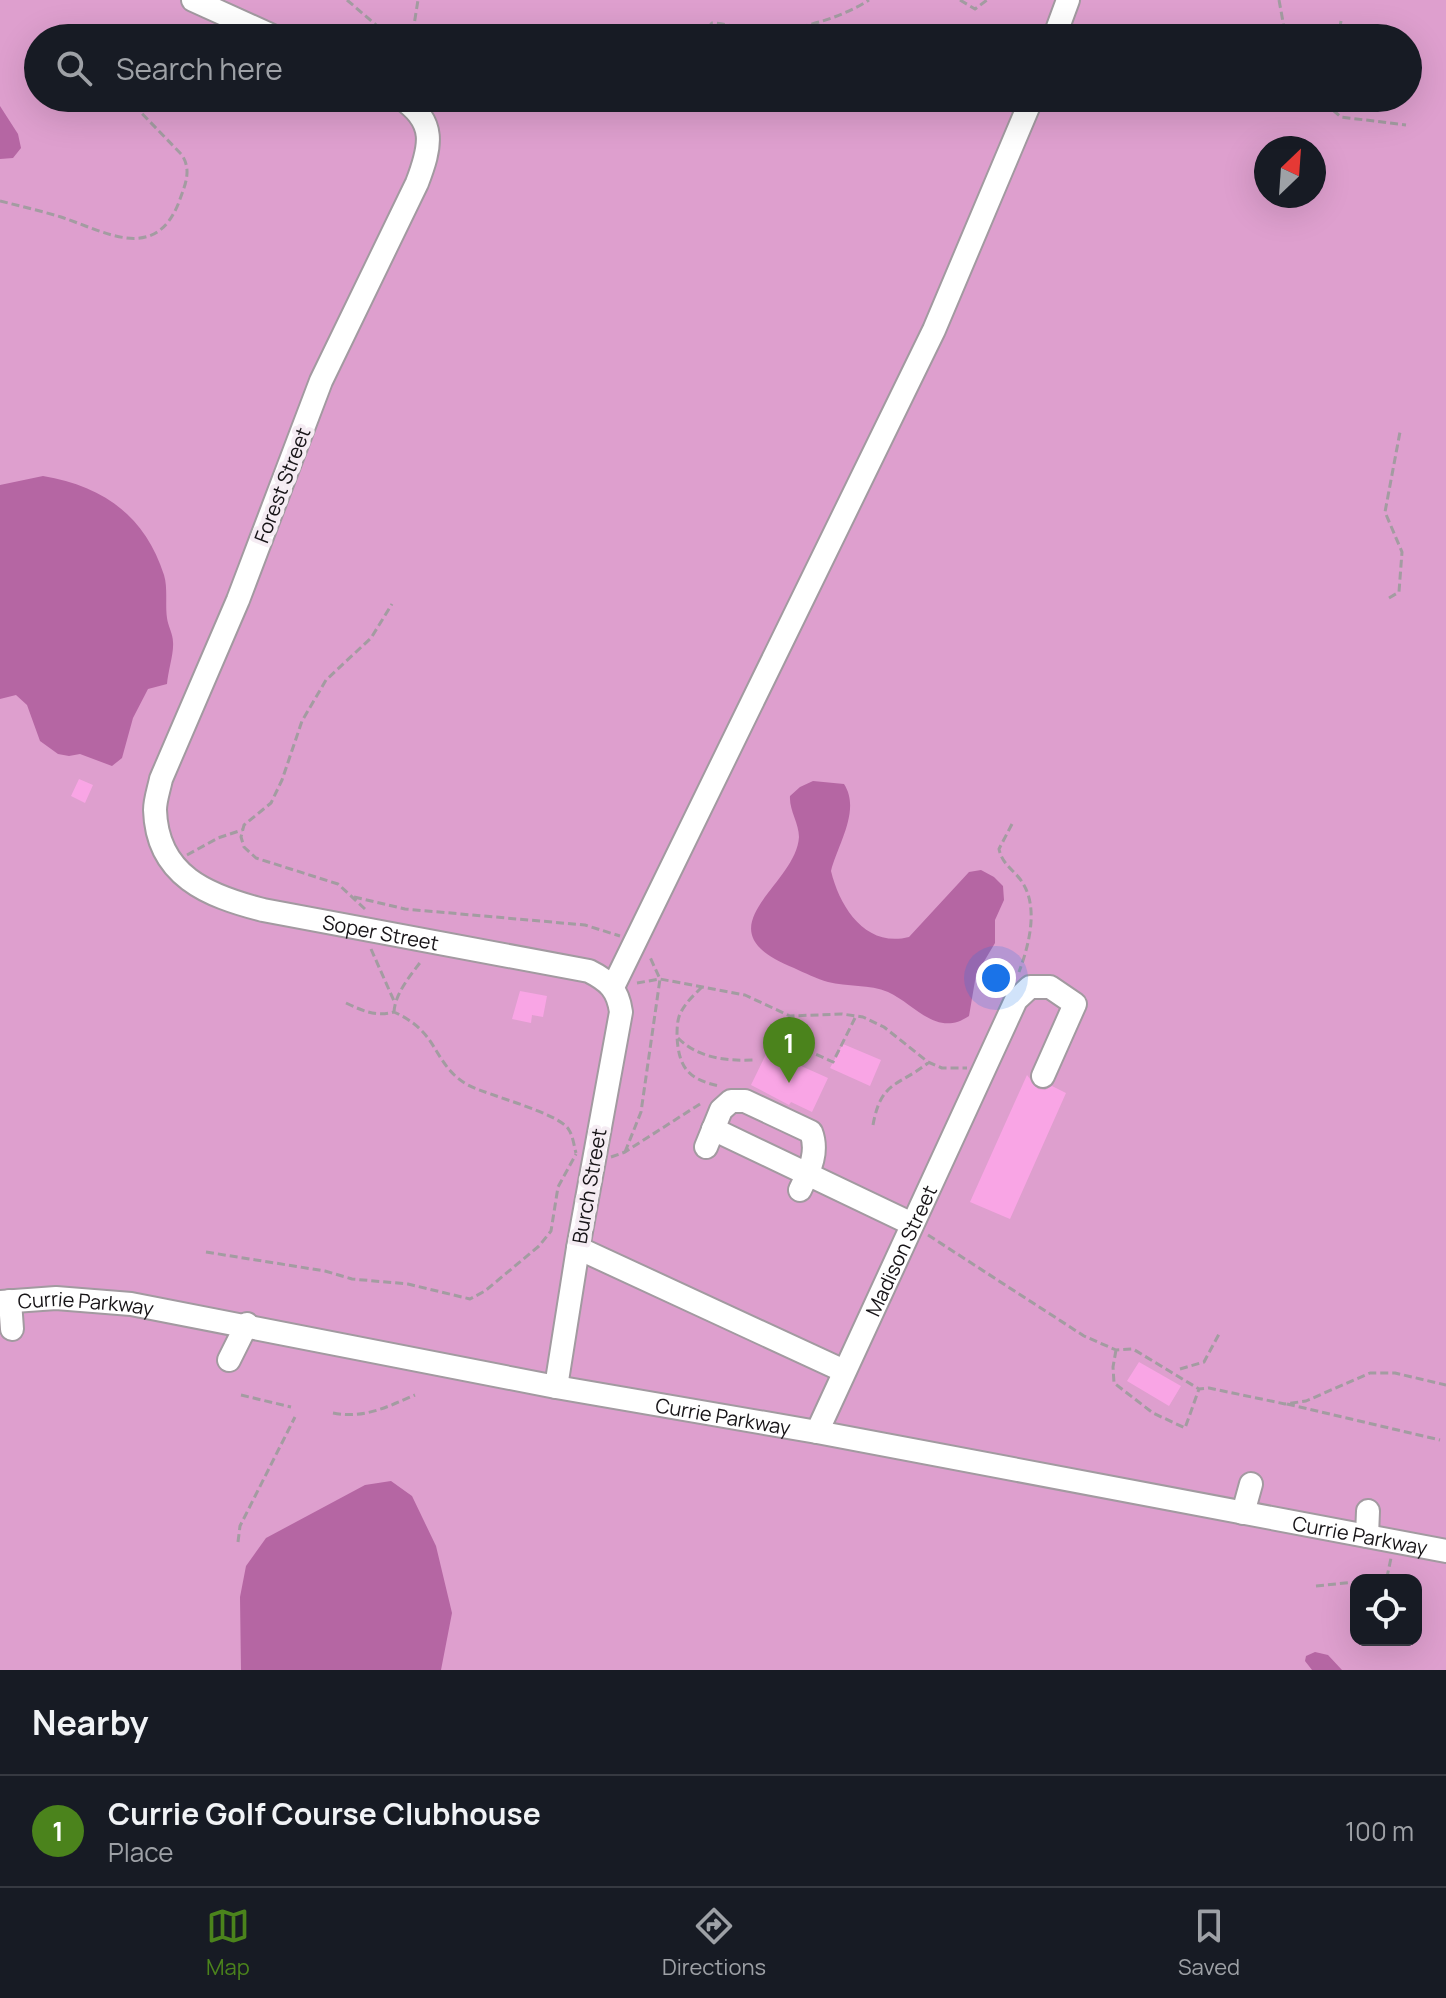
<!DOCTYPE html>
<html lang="en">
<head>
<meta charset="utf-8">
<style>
	body { margin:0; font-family:Manrope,sans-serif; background:#242831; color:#f1f3f6 }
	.controls { position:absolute; right:24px; bottom:24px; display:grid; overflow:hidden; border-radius:16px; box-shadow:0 8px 32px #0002 }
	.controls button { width:72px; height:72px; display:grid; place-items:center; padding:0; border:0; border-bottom:2px solid #363941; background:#171b24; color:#f1f3f6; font:40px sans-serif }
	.compass { position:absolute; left:1254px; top:136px; width:72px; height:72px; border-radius:50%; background:#171b24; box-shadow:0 8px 32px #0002; rotate:25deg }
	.you { position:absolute; left:996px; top:978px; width:28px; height:28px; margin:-20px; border:6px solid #fff; border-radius:50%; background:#1a73e8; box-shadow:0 0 0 12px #1a73e833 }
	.badge { display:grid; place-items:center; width:52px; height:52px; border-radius:50%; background:#4b831c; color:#fff; font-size:26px; font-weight:700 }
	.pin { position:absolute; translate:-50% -66px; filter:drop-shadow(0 2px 4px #0008) }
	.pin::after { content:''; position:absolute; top:42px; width:28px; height:24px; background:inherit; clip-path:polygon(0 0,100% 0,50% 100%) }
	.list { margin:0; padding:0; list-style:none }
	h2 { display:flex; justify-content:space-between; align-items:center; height:104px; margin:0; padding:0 32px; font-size:34px }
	h2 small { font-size:26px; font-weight:400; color:#9ea1a6 }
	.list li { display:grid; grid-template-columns:52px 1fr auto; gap:24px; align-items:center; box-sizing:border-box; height:112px; padding:0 32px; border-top:2px solid #363941 }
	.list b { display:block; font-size:30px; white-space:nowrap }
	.list p { margin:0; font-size:26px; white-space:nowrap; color:#9ea1a6 }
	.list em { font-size:26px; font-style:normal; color:#9ea1a6 }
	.icon { flex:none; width:44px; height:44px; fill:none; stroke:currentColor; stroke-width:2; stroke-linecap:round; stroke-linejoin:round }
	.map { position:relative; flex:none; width:1446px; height:1670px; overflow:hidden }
	.search { position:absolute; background:#171b24; box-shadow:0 8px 32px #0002; left:24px; right:24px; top:24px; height:88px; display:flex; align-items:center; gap:20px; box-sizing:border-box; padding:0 28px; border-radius:44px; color:#9ea1a6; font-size:30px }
	.sheet { height:216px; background:#171b24 }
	nav { display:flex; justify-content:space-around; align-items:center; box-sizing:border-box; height:112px; border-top:2px solid #363941; background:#171b24; font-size:22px; color:#9ea1a6 }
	nav a { display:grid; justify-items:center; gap:4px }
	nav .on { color:#4b831c }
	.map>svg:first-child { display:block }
	.green { fill:#de9fce; fill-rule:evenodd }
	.water { fill:#b566a3 }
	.building { fill:#f9a5e5 }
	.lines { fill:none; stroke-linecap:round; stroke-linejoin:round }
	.minor-casing { stroke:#a29aa0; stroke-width:26 }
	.path { stroke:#a39ca1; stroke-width:3; stroke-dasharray:8 4; stroke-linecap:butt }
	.minor { stroke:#fff; stroke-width:22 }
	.labels { text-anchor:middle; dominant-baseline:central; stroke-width:8; stroke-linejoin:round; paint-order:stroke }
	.street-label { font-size:20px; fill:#171417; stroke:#f5ecf3 }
</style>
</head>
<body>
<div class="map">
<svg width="1446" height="1670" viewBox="0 0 1446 1670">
	<rect width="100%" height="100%" fill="#e8dfe5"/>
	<path class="green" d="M0,0H1446V1670H0ZM38,38H1408V98H38ZM1266,148H1314V196H1266ZM1356,1580H1416V1640H1356Z"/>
	<path class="water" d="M0,106L18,134L21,148L13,158L0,159Z
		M43,476C102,486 145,515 164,575C168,588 165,604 167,618C168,626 173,634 173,642C174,653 168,671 167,684L148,689L133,718L122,758L112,766L80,754L69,756L58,754L40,741L27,705L16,695L0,699V485Z
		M813,781L844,784C861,810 838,844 831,871C840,908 866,948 909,937L969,872L981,870L994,877L1003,886L1004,900L995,920V943L976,975L969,1016C937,1038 916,1005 888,992C870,984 847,987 828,982C817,979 805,973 794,968C696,929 796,887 799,837C799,823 789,810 790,796L800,787Z
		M391,1481L412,1496L436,1546L452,1613L441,1670H241L240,1597L246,1566L266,1538L365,1485Z
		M1315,1652L1328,1655L1342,1670H1312L1305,1661L1306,1656Z"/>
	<path class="building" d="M79,779L93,785L85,803L71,796Z
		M520,991L547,996L543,1017L532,1015L531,1023L512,1019Z
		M843,1044L881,1060L870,1086L830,1068Z
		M766,1054L780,1060L781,1057L828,1078L812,1112L791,1102L789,1105L751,1085Z
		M1027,1075L1038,1089L1045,1090L1052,1086L1066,1093L1010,1219L970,1202Z
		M1139,1362L1181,1386L1169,1406L1127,1381Z"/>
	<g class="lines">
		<g class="minor-casing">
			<g id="minor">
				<path d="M193,0L277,38"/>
				<path d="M1054,38L1068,0"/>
				<path id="s1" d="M401,98C437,122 431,146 417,183L321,381L238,600L161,779C159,789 155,800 155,810C157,876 208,896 263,910L589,971C609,981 618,990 621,1012L578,1248L556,1387"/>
				<path d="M613,987L934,330L1032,98"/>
				<path d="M713,1129L912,1224"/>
				<path d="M706,1147L721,1110L731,1101H745L811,1132C819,1153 809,1171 800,1190"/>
				<path d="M578,1248L844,1371"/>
				<path d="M10,1301L12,1329"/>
				<path id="s2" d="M0,1302L56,1298L131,1304L556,1387L817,1432L1446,1551"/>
				<path d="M229,1360L247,1324"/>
				<path id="s3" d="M817,1432L1016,1000L1030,987H1050L1075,1004L1043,1076"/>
				<path d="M1243,1513L1251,1484"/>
				<path d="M1367,1536L1368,1511"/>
			</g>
		</g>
		<path class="path" d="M347,0L389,36L397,38
			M960,0L975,9L987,0
			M1279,0L1286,38
			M399,38L414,25L418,0
			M700,38L712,23C728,23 740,30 755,31C792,32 838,20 869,0
			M1338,38L1341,21
			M1331,98L1334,111L1341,117L1406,125
			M667,108L672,98
			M0,201C20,206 41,211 61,217C104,231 155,264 179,202C185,185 192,171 182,155L127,98
			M1389,598L1399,592L1402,552L1385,512L1400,432
			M1012,824L999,849C1002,863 1011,868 1020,879C1040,905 1029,945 1019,972
			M187,855L218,838L242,830
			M354,897L405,909L585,925L620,936
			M365,909L338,884L256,858L244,847L241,837L244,825L271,803L282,780L302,721L326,680L371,638L392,604
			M371,949L394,1001
			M637,983L660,979L745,995L790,1016L842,1014L863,1017L884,1027L928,1062L942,1068H967
			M702,987C695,994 686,1002 681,1012C677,1019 677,1029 677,1037C679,1068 688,1079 719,1086
			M346,1003C363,1011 376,1017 394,1012C403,1016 413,1022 420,1029C438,1046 441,1070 468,1085C489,1096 560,1113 569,1130C573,1136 574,1146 576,1153
			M394,1012C395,993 411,975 422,960
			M790,1016L784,1040L833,1062L855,1018
			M678,1038C698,1058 725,1061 753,1060
			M873,1125C881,1081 897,1087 928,1063
			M625,1152L641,1112L660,979L649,955
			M611,1157L625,1152L703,1102
			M928,1235L1084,1336L1116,1350L1133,1349L1199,1389L1209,1388L1285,1404L1306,1401L1370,1373H1395L1446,1385
			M206,1252L325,1271L352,1279L408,1284L470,1299L485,1291L539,1246L551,1231L558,1187L576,1154
			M1116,1350L1113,1367L1114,1383L1153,1413L1185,1428L1199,1389
			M1180,1369L1204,1362L1219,1334
			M241,1395L291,1407
			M1287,1404L1440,1440
			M333,1413C364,1419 387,1407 415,1395
			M238,1542L240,1526L295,1417
			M1374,1580L1387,1577L1391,1558
			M1316,1586L1356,1582"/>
		<use href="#minor" class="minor"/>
	</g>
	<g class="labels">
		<g class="street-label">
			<text transform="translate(282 485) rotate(-69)">Forest Street</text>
			<text stroke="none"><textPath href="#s1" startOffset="1058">Soper Street</textPath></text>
			<text transform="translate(589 1186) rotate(-80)">Burch Street</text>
			<text stroke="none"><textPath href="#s3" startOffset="200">Madison Street</textPath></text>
			<text stroke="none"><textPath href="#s2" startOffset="86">Currie Parkway</textPath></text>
			<text stroke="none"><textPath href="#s2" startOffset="734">Currie Parkway</textPath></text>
			<text stroke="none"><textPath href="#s2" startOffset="1382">Currie Parkway</textPath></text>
		</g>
	</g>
</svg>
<div class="controls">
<button><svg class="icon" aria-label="locate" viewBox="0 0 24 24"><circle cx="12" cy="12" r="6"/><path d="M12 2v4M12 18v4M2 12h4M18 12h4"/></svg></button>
</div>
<svg class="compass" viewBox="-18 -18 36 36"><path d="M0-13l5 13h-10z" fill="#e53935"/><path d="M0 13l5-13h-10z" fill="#9ea1a6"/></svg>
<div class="you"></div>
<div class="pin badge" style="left:789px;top:1083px">1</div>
<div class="search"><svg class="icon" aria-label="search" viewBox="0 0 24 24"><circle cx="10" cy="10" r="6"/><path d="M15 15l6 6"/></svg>Search here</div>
</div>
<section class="sheet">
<h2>Nearby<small></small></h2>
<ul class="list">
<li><span class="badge">1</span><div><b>Currie Golf Course Clubhouse</b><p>Place</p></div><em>100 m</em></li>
</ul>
</section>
<nav>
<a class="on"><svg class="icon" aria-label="map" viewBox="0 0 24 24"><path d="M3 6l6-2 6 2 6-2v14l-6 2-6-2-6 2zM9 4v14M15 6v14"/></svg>Map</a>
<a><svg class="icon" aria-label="directions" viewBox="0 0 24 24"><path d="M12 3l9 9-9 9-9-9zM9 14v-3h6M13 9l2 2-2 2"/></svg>Directions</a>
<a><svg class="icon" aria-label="saved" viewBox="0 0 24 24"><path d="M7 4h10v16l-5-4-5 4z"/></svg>Saved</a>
</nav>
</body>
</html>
